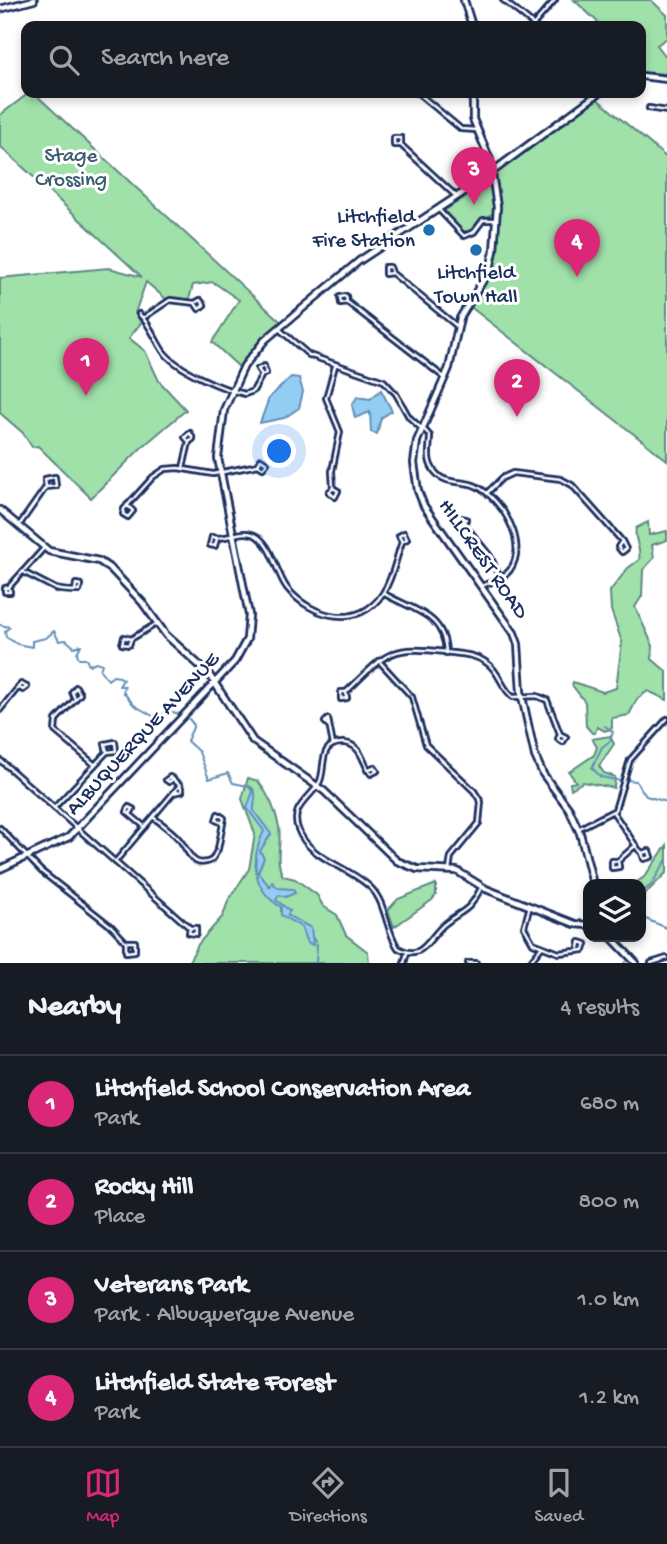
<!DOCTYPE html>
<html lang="en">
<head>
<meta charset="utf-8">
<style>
	body { margin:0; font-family:"Gochi Hand",sans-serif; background:#242831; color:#f1f3f6 }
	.controls { position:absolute; right:21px; bottom:21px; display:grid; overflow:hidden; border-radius:14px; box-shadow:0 4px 10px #0003 }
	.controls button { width:63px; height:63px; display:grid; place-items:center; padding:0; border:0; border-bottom:2px solid #363941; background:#171b24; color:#f1f3f6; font:35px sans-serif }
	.you { position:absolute; left:280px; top:452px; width:24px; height:24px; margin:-18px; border:5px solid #fff; border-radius:50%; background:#1a73e8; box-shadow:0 0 0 10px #1a73e833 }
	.badge { display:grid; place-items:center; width:46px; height:46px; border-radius:50%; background:#db2777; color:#fff; font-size:23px; font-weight:700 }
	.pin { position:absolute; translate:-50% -58px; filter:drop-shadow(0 2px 4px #0008) }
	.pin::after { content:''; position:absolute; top:37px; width:24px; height:21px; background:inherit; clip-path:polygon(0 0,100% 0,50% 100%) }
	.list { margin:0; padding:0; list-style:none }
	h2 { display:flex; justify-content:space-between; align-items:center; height:91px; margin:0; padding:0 28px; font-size:30px }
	h2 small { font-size:23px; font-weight:400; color:#9ea1a6 }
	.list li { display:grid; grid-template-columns:46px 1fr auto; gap:21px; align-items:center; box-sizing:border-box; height:98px; padding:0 28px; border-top:2px solid #363941 }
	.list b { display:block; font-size:26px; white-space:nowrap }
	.list p { margin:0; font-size:23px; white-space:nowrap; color:#9ea1a6 }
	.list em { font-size:23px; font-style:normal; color:#9ea1a6 }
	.icon { flex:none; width:38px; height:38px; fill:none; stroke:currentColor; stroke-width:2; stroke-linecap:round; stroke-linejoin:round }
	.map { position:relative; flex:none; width:667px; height:963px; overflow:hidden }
	.search { position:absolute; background:#171b24; box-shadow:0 4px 10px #0003; left:21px; right:21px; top:21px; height:77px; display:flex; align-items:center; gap:18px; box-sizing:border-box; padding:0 24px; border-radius:14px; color:#9ea1a6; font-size:26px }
	.sheet { height:483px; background:#171b24 }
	nav { display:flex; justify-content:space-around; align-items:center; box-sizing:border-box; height:98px; border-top:2px solid #363941; background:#171b24; font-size:19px; color:#9ea1a6 }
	nav a { display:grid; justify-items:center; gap:4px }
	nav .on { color:#db2777 }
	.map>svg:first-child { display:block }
	.green { fill:#a0e1aa; stroke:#5e8884; stroke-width:2 }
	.water { fill:#94cdf3; stroke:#648eb7; stroke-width:2 }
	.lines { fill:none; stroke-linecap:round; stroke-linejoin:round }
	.stream { stroke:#648eb7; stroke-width:2 }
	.street-casing { stroke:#1b2f5e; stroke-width:8 }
	.secondary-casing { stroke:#1b2f5e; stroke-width:10 }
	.street { stroke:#fff; stroke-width:2.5 }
	.secondary { stroke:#fff; stroke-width:4.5 }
	.poi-dot { fill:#1f6fb2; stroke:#fff; stroke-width:2.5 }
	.labels { text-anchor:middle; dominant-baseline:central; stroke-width:6; stroke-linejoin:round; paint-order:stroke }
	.park-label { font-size:21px; fill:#3c5c71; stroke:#fff }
	.poi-label { font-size:21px; fill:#1b2f5e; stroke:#fff; text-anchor:end }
	.street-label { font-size:21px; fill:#1b2f5e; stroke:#fff }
</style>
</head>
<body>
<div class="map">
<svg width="667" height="963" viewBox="0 0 667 963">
	<rect width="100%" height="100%" fill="#fff"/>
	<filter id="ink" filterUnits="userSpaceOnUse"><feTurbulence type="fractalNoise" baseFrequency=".0143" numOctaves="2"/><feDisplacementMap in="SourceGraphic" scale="14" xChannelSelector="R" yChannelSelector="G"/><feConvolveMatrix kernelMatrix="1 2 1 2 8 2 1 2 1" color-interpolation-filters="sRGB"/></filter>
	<g filter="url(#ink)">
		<path class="green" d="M574,0H651L667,15V38L657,45L667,58L666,74L641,72V26H602Z
			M29,93H34L281,322L259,342L239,367L212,342L239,300L213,282L193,285L189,299H166L146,282L135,313L141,323L129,338L145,351L159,381L186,410L141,448L91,498L38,446L32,447L23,433L0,413V278L109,268L142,277L0,146V115Z
			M596,98L667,158V460L468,305C497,251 504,236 493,174Z
			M491,181L495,213L482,219L469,231H461L446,216L445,210Z
			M648,522L649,535L667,531V540L652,545L654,558L643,570L642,596L635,607L653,646L652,659L667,672V700L648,691L637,699L629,715L612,718V728L605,731L597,727L595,733H592L586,726L585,702L572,685L573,682L603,692L616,688L622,642L611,610L610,591L628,568L639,560C642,549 633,539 636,528Z
			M610,736L614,744L599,766L604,773L615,777L614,788L583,782L571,789L570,783L576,782L569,772L594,755L597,747L592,739Z
			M248,778L258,781C268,794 276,811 279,827C282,845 274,860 283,876L295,879L317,895L323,906L337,915L346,935L368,952L369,963H188L199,943L223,916L228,901L249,869L255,834L242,799Z
			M667,845V872L646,893L641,909V884H634L644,877Z
			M436,884V895L432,900L394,927L388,910L398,899Z"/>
		<path class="water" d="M291,377L299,378L303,392L299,408L284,418L260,423L269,398Z
			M381,390L392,411L381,418L377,434L371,432L370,412L355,418L352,405L357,397L370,399Z
			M251,787C259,792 253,804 254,811L271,834L260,851L264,858L258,872L270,887L272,882L278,888L293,889L295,893L286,897L279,895L276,900L290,911L287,915L311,928L313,945L307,943L301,927L281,915V907C252,890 250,859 264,831L247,808L253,791Z"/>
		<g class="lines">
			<path class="stream" d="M0,625L10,627L5,631L6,637L17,644L32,647V641L46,638L54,631L59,641L66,640L74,647L81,645L77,653L79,659H86L89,665L96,662L102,664L100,670L108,680L113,676L120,677L123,680L119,686H125L123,692L134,705L156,718L169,711L179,714
				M189,719L194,725L187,741L199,752L209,779L228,773L233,783L248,786L253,792
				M605,726L613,732L610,741L602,747L592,768L601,777L621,781
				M627,780L636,781L646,796L667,802
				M641,893L651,885L667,859
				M641,917L667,928
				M312,937L317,944L316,963
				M620,937L625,948
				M625,963L626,962"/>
			<g class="street-casing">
				<path id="street" d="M503,0L535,26
					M533,25L555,0
					M418,93L461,129L477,130
					M649,108L667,111
					M401,145H394V138H401V145L457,197
					M439,210L464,236L474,232L483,220H494
					M392,273L385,274V267H390L392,273L458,327
					M347,302L341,303L340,297L346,296L347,302L445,378
					M139,314C151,325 154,338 163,351C177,370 222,389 245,394L253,391L262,375L266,373L264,366L258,369L262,375
					M143,318L170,300L195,303L199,309L204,305L200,300L195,303
					M279,329L309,355L384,381L396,394L409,417L422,429
					M422,427L430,436C430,449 425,461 436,473C446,485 463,480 476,486C502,499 529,543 510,570C504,578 491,582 482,586
					M183,468L189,442L193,439L190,433L185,437L189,442
					M333,488L338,491L335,497L329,492L333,488L332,471L340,432L326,398L335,366
					M487,493L502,478L513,473L561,479L572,485L622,541L626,549L622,552L618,547L622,541
					M127,505L133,511L128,517L123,514L124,509L153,477L165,469L178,468L213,474L258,465L263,468L267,463L261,459L258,465
					M20,524L46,487L56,486L55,477L45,479L46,487
					M465,525L459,524L460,518L466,519L465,525L490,556L500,578
					M217,539L215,546L210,545L212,537C226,542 242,526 258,537C273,548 276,573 287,588C311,618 360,630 383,593C393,578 396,558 402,542L407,539L404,533L399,536L402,542
					M23,572L56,589C63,591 71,591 79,591L81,585L76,584L75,591
					M9,587L5,588V592H10L9,587L44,548
					M383,593C411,610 445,613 446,653
					M131,639L129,645L122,644L124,637L131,639L156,624
					M379,661L412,697L426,745L474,791L481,802L479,823L451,857L449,870
					M346,692L347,698L341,699V692H346C386,654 388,645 445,652C460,654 475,654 487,663C500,672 501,688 513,697L537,696L547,700L560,734L566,737L563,742L558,739L560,734
					M75,699L72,692L76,687L80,694L56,720L55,731L95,765
					M0,710L21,684L27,687L23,690L18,687
					M328,725L325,722L328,719L333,745
					M0,760L190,928H196V934L189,933L190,928
					M367,770L374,767L377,771L371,774C362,763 362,744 344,743C316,742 327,770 319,783C309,800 290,807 298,829C309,860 350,866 372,889C386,904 386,930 398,948C424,963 429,935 446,923C465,908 468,913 481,888
					M173,793L182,791L180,785
					M54,808L107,752L116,751L115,742L105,744L107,752
					M613,812L638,849L642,853L649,851L651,857L644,859L642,853
					M130,814L133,809L129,807L127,812L145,827
					M153,817C162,824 172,831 179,839C189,851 192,870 212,860L218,849L224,818L218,814L216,820L223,823
					M0,828L41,871L112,927L126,942H135V951L126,952V942
					M578,829L615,810L630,760L667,719
					M618,861L619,867L612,868V861H618L636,845
					M115,862L180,785C176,782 173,779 170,777L166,780L169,782L173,779
					M530,906L524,927L533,943L559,953L584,950L586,944L580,942L579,948
					M404,963L407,953
					M468,963H476
					M529,963L541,948
					M651,963L667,958"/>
			</g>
			<g class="secondary-casing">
				<path id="secondary" d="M464,0L472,26
					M0,9L34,0
					M641,76L667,79
					M473,93V119L490,160L497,207L494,251L490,269L460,318L449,368L417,441L414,463L418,491L424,506L514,633L518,644L521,692L535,756L543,774L569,809L580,833L593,884
					M0,510L49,551L99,561L111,569L142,602L166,635L208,673L253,741L324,791L397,861L417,869L457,871L486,889L575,924L588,925
					M0,869L69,837L235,661L247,639L249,615L218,458L224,410L244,366L265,340L359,261L473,186L599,93
					M611,937L636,963"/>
			</g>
			<use href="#street" class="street"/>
			<use href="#secondary" class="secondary"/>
		</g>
	</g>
	<g class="poi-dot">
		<circle cx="429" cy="230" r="7"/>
		<circle cx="476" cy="250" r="7"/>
	</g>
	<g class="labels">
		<g class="park-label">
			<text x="71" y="157">Stage<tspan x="71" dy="24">Crossing</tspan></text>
		</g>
		<g class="poi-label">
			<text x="415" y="218">Litchfield<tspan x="415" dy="24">Fire Station</tspan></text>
			<text x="476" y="274" text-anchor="middle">Litchfield<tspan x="476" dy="24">Town Hall</tspan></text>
		</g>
		<g class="street-label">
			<text transform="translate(482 560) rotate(55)">HILLCREST ROAD</text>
			<text transform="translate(144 735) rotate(-47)">ALBUQUERQUE AVENUE</text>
		</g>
	</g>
</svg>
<div class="controls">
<button><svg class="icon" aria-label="layers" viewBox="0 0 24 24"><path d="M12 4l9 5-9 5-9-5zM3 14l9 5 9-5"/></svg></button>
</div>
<div class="you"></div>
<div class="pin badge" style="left:86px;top:396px">1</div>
<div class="pin badge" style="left:517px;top:417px">2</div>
<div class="pin badge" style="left:474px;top:205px">3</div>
<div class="pin badge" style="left:577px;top:277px">4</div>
<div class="search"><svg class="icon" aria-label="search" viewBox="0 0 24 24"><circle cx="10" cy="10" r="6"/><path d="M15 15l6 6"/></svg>Search here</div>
</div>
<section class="sheet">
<h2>Nearby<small>4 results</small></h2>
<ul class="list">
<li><span class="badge">1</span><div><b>Litchfield School Conservation Area</b><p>Park</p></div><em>680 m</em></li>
<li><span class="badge">2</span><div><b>Rocky Hill</b><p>Place</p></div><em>800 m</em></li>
<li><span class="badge">3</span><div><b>Veterans Park</b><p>Park · Albuquerque Avenue</p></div><em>1.0 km</em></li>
<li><span class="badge">4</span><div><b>Litchfield State Forest</b><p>Park</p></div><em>1.2 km</em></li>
</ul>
</section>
<nav>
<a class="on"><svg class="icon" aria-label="map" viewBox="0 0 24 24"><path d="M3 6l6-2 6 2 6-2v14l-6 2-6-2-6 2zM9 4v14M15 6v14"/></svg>Map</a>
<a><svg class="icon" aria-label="directions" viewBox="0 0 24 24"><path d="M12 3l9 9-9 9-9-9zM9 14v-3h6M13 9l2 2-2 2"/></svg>Directions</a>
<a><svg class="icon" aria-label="saved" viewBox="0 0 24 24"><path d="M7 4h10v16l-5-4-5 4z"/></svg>Saved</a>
</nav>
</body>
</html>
